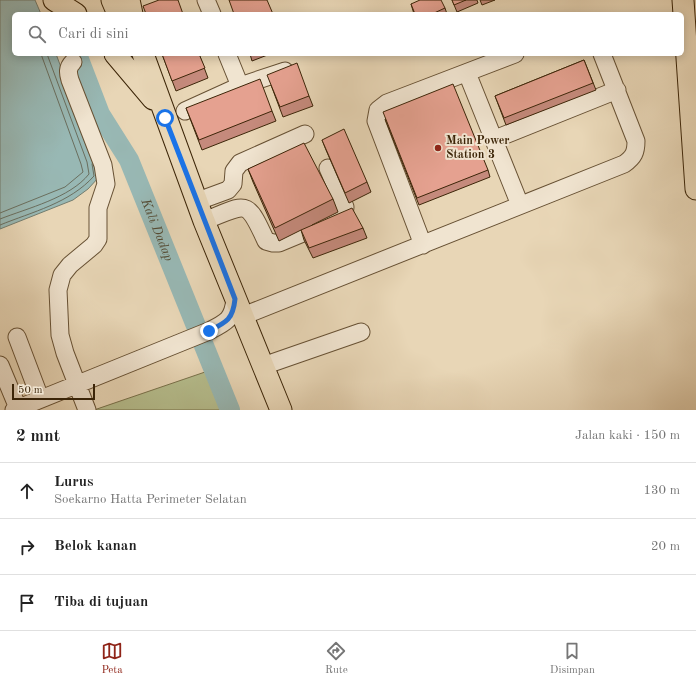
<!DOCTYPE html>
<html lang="id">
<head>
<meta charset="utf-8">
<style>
	body { margin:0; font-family:"Old Standard TT",serif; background:#f2f2f2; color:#222 }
	.scale { position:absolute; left:12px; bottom:10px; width:83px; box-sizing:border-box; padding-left:4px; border:2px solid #3c2508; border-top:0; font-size:11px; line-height:14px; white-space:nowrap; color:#3c2508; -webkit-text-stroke:3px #f0e4d0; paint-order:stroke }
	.stop { position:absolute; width:12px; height:12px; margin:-9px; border:3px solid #1a73e8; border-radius:50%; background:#fff }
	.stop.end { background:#1a73e8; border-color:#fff; box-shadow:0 1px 4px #0008 }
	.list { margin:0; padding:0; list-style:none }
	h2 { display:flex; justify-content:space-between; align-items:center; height:52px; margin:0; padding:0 16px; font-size:17px }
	h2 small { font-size:13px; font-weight:400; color:#767676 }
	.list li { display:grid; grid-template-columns:26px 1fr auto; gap:12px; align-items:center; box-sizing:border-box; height:56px; padding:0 16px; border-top:1px solid #e0e0e0 }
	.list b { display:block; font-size:15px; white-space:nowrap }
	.list p { margin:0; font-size:13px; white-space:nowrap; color:#767676 }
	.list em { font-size:13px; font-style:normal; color:#767676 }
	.icon { flex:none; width:22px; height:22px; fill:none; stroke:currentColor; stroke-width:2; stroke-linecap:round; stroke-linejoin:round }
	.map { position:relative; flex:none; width:696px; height:410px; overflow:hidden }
	.search { position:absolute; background:#fff; box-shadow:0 2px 10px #0003; left:12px; right:12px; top:12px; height:44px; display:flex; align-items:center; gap:10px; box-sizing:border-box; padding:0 14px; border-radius:6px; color:#767676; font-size:15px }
	.sheet { height:220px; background:#fff }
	nav { display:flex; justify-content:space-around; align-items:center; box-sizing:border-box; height:56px; border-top:1px solid #e0e0e0; background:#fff; font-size:11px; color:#767676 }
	nav a { display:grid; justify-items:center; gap:2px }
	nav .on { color:#8f2418 }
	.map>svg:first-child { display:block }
	.green { fill:#b6be8e; stroke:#79724b }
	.water { fill:#98b8b4; stroke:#737d6f }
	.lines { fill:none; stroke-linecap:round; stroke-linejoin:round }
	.shore { stroke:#6a6e5e; stroke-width:1 }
	.river { stroke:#98b8b4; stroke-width:20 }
	.minor-casing { stroke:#675134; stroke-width:19 }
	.major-casing { stroke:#3c2508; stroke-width:23 }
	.minor { stroke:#f0e4d0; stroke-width:17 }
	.major { stroke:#e8d6b6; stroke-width:21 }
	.wall { fill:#c58a7c; stroke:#3c2508 }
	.building { fill:#e5a190; stroke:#3c2508 }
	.route { stroke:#1a73e8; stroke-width:5 }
	.poi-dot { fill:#8f2418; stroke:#f0e4d0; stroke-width:1.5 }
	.labels { text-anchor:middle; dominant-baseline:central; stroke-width:4; stroke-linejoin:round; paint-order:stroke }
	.poi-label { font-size:12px; font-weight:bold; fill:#3c2508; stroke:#f0e4d0; text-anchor:start }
	.water-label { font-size:13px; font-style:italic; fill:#534a33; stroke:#f0e4d0 }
</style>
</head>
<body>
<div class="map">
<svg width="696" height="410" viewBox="0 0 696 410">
	<rect width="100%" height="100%" fill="#e8d6b6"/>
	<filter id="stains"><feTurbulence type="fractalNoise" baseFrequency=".005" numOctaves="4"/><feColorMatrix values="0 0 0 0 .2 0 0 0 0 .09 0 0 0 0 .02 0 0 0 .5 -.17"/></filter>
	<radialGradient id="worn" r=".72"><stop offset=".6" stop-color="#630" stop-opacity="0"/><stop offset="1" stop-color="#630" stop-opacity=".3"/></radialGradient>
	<path class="green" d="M208,371L224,410H94Z"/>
	<path class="water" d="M0,0H35L41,14H14V54H56L96,160L99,177L88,189L73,200L0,229Z"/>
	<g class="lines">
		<path class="shore" d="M0,213L65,187L83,172L81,164L41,54
			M0,219C28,208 70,198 89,174L87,162L47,54
			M0,225C32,212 70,203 94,176L92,164"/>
		<path class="river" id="s1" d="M77,54L100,114L129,160L230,410"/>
		<g class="minor-casing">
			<path id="minor" d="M206,0L212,14
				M227,54L240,86
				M73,62C67,68 68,73 70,80L103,165L106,184L98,208V239L94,245L70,265L62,275L58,290L60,335L65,353L87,410
				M467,73L520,205
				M185,111L240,86L285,71
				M495,139L617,90
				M198,201L228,190L233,184L234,171L240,163L305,134
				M204,221C247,204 246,197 266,241L273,243H279L344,216L345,207L328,168
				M423,245L376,121L378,110L387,103L515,54
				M243,316L624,164C634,157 636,152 636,141L602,54
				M17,337L40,398
				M0,365L18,408
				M263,366L361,332
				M14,410L209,331C227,322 233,319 235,299"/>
		</g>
		<g class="major-casing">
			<path id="major" d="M54,0L76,14
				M112,0L118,14
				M129,0L132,14
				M683,0L696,189
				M115,54L153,99
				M143,54L204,221L281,410"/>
		</g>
		<use href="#minor" class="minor"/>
		<use href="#major" class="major"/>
	</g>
	<path class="wall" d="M452,0H477L478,3L457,12Z
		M480,0H495L482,5Z
		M411,4L445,8L447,14H414Z
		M162,54H199L208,78L176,91Z
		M250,54H270L252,61Z
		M584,60L596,90L506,125L495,96Z
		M271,85L309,96L313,106L283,117Z
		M186,108L272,111L276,121L202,150Z
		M385,119L488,170L490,177L419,205Z
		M322,140L367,182L371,192L349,203L326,150Z
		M248,169L333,199L338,212L312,225L363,228L367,238L313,258L304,240L301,230L279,241L253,182Z"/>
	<path class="building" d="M159,0H178L183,14H146L143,6Z
		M229,0H267L273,14H234Z
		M420,0H441L445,8L432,14H415L411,4Z
		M452,0H466L454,5Z
		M162,54H199L205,68L172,81Z
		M584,60L593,83L504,118L495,96Z
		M297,63L309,96L280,107L267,75Z
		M260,79L272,111L199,140L186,108Z
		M453,84L488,170L417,198L383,112Z
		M344,129L367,182L345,193L322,140Z
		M304,143L333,199L275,228L248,169Z
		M352,208L363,228L309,248L301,230Z"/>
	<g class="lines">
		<path class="route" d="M165,118L235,299C233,319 227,322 209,331"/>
	</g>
	<circle class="poi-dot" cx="438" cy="148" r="4"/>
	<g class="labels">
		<g class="poi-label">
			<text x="446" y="141">Main Power<tspan x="446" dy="14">Station 3</tspan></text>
		</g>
		<g class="water-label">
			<text stroke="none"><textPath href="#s1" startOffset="194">Kali Dadap</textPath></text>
		</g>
	</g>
	<rect width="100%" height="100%" filter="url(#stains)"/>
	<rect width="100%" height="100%" fill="url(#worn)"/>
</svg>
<div class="scale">50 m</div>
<div class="stop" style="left:165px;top:118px"></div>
<div class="stop end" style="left:209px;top:331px"></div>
<div class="search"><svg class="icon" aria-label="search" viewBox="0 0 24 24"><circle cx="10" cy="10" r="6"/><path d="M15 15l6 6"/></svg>Cari di sini</div>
</div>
<section class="sheet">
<h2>2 mnt<small>Jalan kaki · 150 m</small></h2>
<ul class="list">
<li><svg class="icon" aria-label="ahead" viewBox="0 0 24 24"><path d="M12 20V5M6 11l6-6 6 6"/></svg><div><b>Lurus</b><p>Soekarno Hatta Perimeter Selatan</p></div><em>130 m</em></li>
<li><svg class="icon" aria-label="right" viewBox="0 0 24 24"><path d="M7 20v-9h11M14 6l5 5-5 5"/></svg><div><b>Belok kanan</b></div><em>20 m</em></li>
<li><svg class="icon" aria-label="arrive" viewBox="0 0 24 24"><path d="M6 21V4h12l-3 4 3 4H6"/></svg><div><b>Tiba di tujuan</b></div></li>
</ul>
</section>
<nav>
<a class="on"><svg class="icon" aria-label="map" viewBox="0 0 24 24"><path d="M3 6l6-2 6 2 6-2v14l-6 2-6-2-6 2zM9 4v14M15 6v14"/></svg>Peta</a>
<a><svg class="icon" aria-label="directions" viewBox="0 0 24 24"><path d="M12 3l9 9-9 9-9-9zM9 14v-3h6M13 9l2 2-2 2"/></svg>Rute</a>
<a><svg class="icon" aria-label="saved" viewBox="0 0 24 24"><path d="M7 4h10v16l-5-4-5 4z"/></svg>Disimpan</a>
</nav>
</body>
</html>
